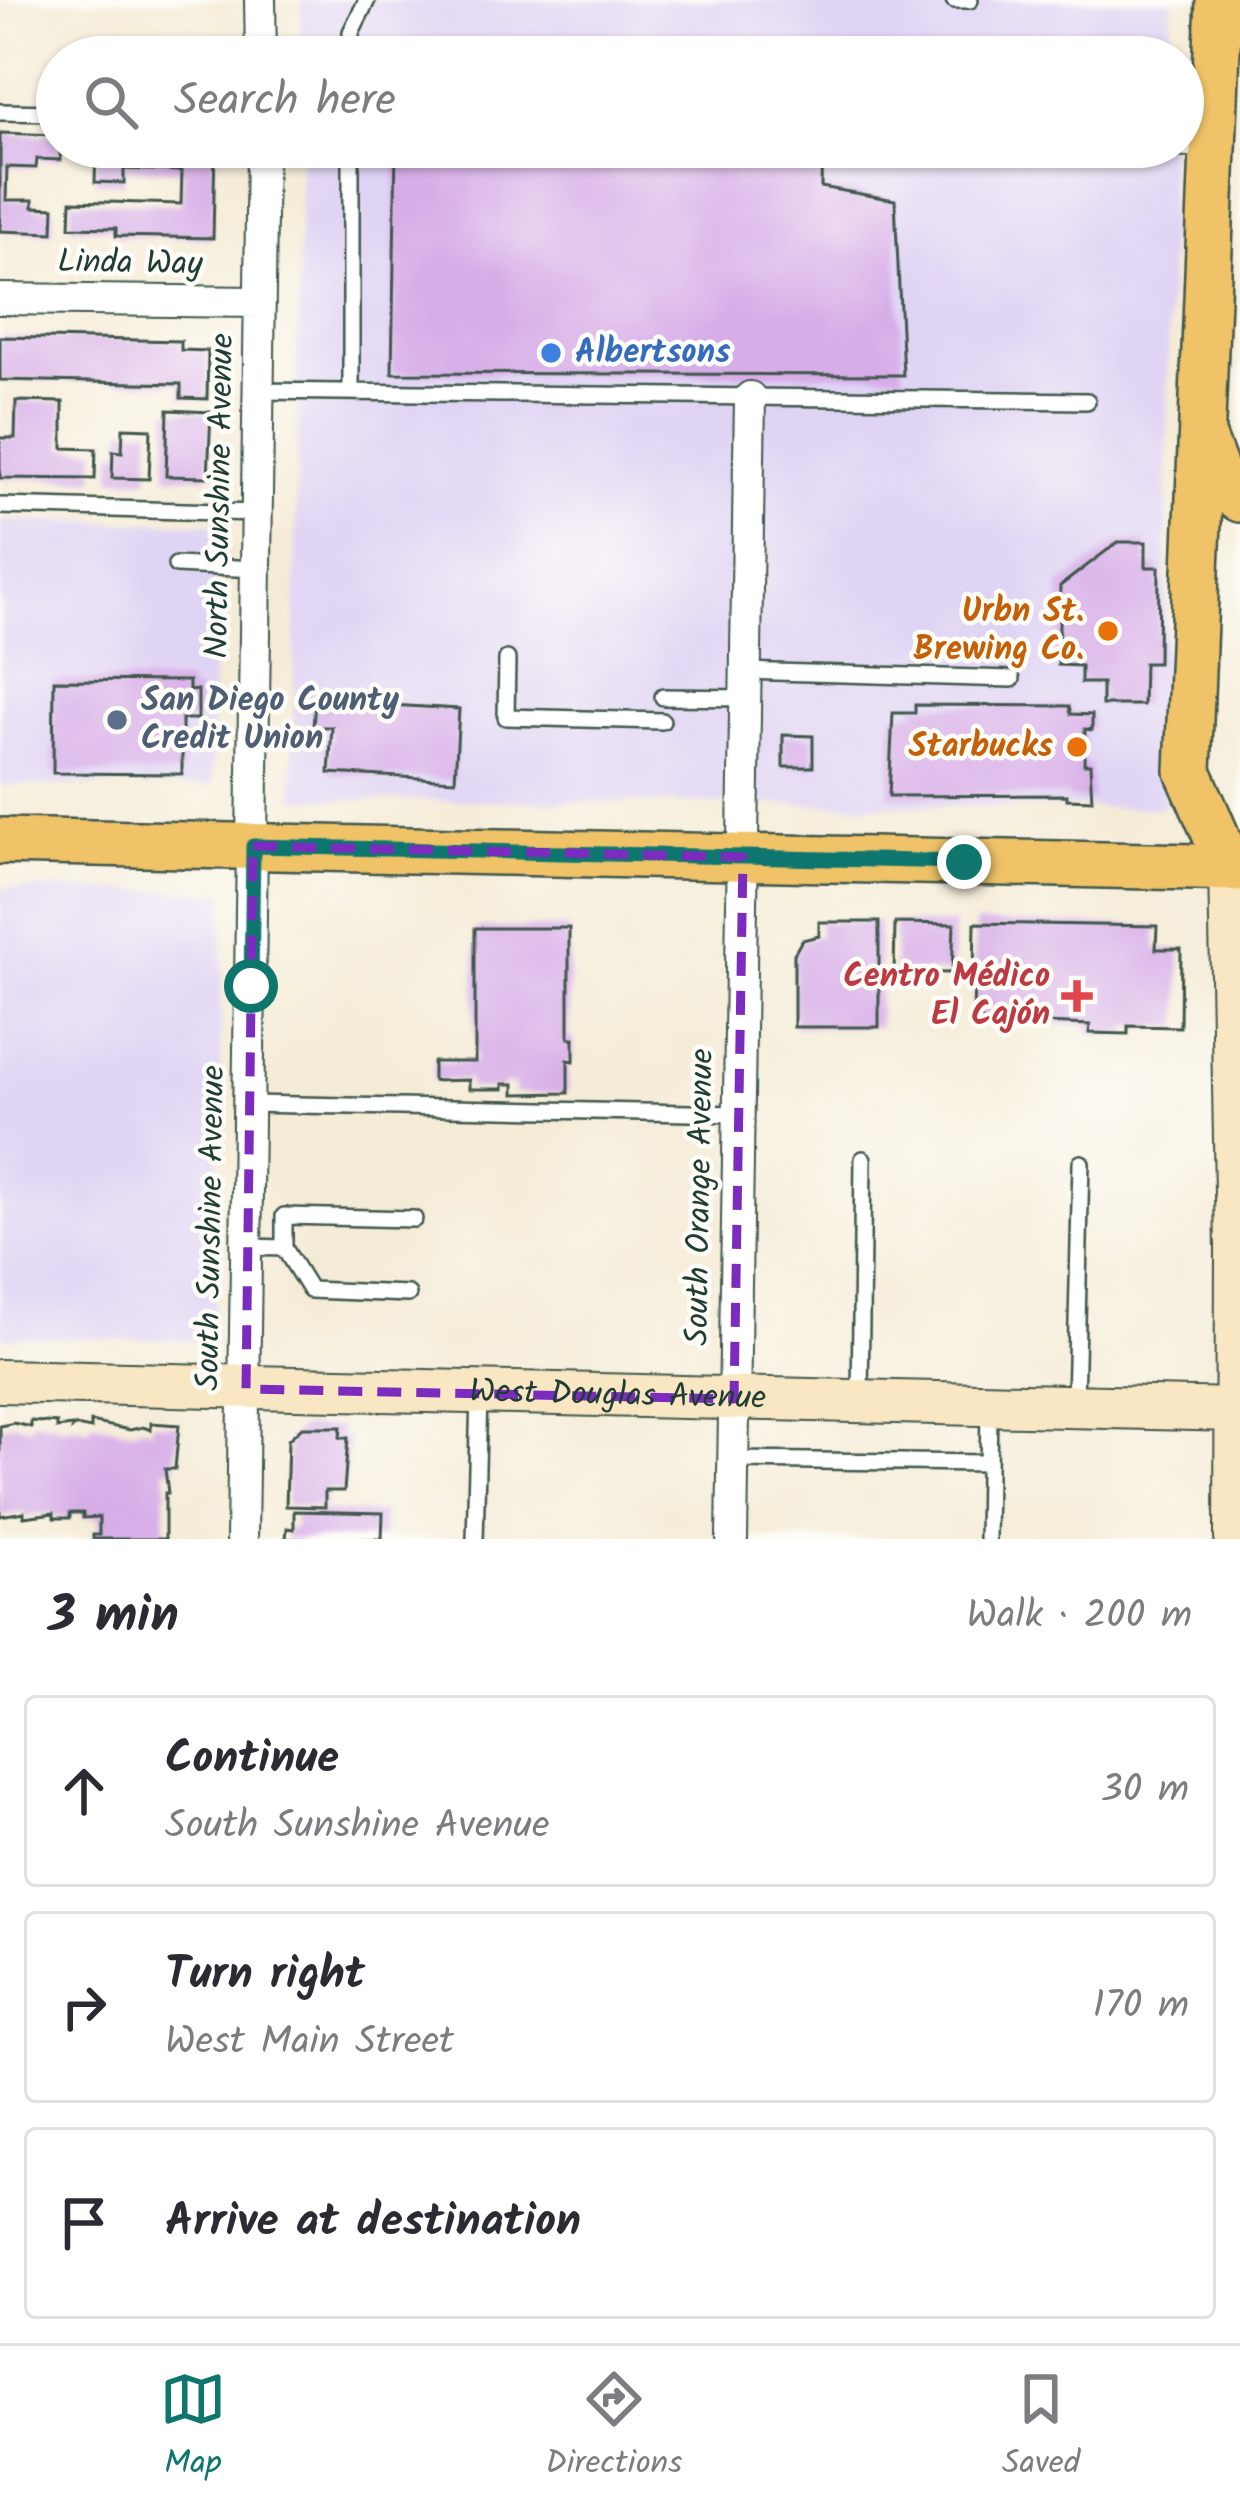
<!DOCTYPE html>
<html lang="en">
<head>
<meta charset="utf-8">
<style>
	body { margin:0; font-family:Kalam,sans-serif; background:#f2f2f3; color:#2b2b33 }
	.stop { position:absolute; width:36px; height:36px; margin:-27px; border:9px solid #0f766e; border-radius:50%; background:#fff }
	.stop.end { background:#0f766e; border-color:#fff; box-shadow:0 3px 12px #0008 }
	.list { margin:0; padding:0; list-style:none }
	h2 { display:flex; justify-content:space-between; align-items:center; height:156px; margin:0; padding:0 48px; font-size:51px }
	h2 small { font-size:39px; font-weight:400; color:#7c7c81 }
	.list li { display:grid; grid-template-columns:78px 1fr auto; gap:36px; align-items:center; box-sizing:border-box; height:192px; margin:0 24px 24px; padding:0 24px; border:3px solid #e1e1e2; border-radius:12px }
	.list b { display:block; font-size:45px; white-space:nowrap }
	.list p { margin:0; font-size:39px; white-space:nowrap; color:#7c7c81 }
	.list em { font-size:39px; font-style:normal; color:#7c7c81 }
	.icon { flex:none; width:66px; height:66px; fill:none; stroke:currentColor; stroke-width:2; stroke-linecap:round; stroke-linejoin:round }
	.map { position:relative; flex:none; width:1240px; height:1539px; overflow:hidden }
	.search { position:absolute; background:#fff; box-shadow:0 3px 9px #0004; left:36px; right:36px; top:36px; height:132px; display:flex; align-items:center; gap:30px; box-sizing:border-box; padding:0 42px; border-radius:66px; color:#7c7c81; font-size:45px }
	.sheet { height:804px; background:#fff }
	nav { display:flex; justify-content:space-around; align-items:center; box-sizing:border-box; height:168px; border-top:3px solid #e1e1e2; background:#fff; font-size:33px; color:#7c7c81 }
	nav a { display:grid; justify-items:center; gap:6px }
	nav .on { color:#0f766e }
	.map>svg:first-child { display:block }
	.built { fill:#e0d4f4 }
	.building { fill:#d7ade8 }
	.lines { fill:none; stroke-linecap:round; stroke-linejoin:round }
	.lane-casing { stroke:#3f574c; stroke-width:20 }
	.street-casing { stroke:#3f574c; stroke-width:34 }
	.secondary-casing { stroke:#3f574c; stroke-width:46 }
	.primary-casing { stroke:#3f574c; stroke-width:50 }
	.lane { stroke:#fff; stroke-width:15 }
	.street { stroke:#fff; stroke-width:30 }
	.secondary { stroke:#f9e7c3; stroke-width:42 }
	.primary { stroke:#f0c369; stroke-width:45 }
	.route { stroke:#0f766e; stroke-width:15 }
	.marked { fill:none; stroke:#7b2cbf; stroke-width:9; stroke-dasharray:24 15; stroke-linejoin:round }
	.shop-dot { fill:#3f7fe0; stroke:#fdfcf7; stroke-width:4.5 }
	.food-dot { fill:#e8710a; stroke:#fdfcf7; stroke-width:4.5 }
	.service-dot { fill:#5c6f8a; stroke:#fdfcf7; stroke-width:4.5 }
	.health-dot { fill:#e0444e; stroke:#fdfcf7; stroke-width:4.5 }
	.labels { text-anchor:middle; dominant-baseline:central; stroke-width:9; stroke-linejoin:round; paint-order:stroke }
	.street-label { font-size:33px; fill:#1f3d34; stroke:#fdfcf7 }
	.shop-label { font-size:33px; font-weight:bold; fill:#366cbe; stroke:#fdfcf7; text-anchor:start }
	.food-label { font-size:33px; font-weight:bold; fill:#c56008; stroke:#fdfcf7; text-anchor:end }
	.service-label { font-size:33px; font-weight:bold; fill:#4e5e75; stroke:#fdfcf7; text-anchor:start }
	.health-label { font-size:33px; font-weight:bold; fill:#be3a42; stroke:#fdfcf7; text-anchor:end }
</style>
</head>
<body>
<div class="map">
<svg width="1240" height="1539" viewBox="0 0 1240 1539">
	<rect width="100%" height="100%" fill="#fdfcf7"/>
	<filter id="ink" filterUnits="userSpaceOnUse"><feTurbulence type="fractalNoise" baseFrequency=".00833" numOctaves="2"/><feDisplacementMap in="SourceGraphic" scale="24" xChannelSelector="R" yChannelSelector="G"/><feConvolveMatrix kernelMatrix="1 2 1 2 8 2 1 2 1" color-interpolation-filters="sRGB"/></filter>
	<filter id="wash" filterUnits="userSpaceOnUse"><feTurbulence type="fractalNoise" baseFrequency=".004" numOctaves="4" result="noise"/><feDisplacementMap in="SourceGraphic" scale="48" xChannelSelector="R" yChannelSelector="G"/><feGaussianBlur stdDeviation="2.7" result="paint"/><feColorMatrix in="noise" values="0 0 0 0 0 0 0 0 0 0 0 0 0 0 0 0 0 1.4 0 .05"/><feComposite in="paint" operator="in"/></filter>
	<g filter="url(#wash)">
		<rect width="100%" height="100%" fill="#f5ecd7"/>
		<path class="built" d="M301,0H1172L1171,57H301Z
			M300,147H1170L1164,808L293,799Z
			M0,521L214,523L212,786L0,785Z
			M0,888L224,892L214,1341L0,1337Z"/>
		<g id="blocks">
			<path class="building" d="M397,51L614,53V57H397Z
				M0,133L57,135L61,160L37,159L36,168L7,167L6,200H33V207L54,208L53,233L0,231Z
				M96,147H215L213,238L116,236V228L70,227L71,201L181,204L182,171L124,169V183L95,182Z
				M396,147H822L821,187L895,200L903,375L392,373Z
				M0,337L181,341V350L208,351L207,399L181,398V384L0,380Z
				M16,401L63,402V448L96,449L95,479L0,478V438H15Z
				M168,410L211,412L208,477L166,476Z
				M123,428L151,429L149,479L112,478L113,451L122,452Z
				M1118,542H1146V567H1159L1158,663H1144L1143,705H1102V683H1081V666L1058,665L1060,586Z
				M54,680L189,681V691L198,690V719H182V774L53,773Z
				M316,689L356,691L355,703L459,709L455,780L329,773L332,727H313Z
				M915,705L1069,706L1071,714L1092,715V730L1085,729L1084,764H1090L1092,800L1067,799V795L889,796L893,713H915Z
				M783,735L813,736V767H783Z
				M819,922H879V1027H794V954L802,940L819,936Z
				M895,923L954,924L952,973L894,972Z
				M975,923L1157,926L1156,949H1181L1180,1027L1128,1026V1034L1089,1033L1090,1025L973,1020Z
				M475,928H569V1038H574V1061L568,1060V1093L514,1094V1084H503V1089H469V1080L433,1081V1062H475Z
				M31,1421L57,1423V1428L72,1426V1429L75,1426L91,1429V1422L130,1430L143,1427L151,1430V1423L179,1425L175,1469H165L168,1493H165V1539H93V1535H99V1517L83,1518V1513H70V1518H54V1513L24,1517V1512L0,1516V1426L14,1423L31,1427Z
				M302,1427H341L340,1438H348L344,1491H325V1507L286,1506L288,1440Z
				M294,1511L383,1513L382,1539H286L287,1528L294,1529Z"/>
		</g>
	</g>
	<g filter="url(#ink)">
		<use href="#blocks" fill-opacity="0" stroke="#3f574c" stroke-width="3"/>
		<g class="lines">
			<g class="lane-casing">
				<path id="lane" d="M954,0H970
					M351,57V32L367,0
					M0,112L57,113
					M1061,147L1208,149
					M258,391L1087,401
					M351,392V147
					M0,506L258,513
					M176,565L257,569
					M507,659L506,717L662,721
					M744,671L1012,679
					M663,697L747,698
					M250,1104L739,1114
					M248,1247L284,1248L310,1290L408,1294
					M284,1248V1216L414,1219
					M860,1398L863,1159
					M1075,1402L1081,1163
					M733,1460L988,1463
					M475,1539L479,1396
					M987,1539L989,1406"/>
			</g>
			<g class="street-casing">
				<path id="street" d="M260,0L261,57
					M0,299L259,302
					M242,1539L262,147
					M732,1539L750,397"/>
			</g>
			<g class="secondary-casing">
				<g id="secondary">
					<path d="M1230,868L1237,1248L1236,1539"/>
					<path id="s1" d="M0,1381L1236,1410"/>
				</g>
			</g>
			<g class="primary-casing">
				<path id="primary" d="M1219,0L1188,771L1230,868
					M1203,437L1221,484L1240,499
					M0,841L1240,868"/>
			</g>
			<use href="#lane" class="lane"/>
			<use href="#street" class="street"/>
			<use href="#secondary" class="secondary"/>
			<use href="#primary" class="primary"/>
		</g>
	</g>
	<g class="lines" filter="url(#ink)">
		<path class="route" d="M251,986L253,846L964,862"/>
	</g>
	<path class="marked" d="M253,846L743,857L734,1399L246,1389Z"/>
	<circle class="shop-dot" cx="551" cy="353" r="12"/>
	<g class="food-dot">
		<circle cx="1108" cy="631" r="12"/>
		<circle cx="1077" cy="747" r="12"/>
	</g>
	<circle class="service-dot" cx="117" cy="720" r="12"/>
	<path class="health-dot" d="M1071 978h12v12h12v12h-12v12h-12v-12h-12v-12h12z"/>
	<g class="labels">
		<g class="street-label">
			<text transform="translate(130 264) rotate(1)">Linda Way</text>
			<text transform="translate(221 496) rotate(-89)">North Sunshine Avenue</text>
			<text transform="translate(701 1197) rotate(-89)">South Orange Avenue</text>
			<text transform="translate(212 1228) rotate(-89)">South Sunshine Avenue</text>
			<text stroke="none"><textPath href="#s1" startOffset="618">West Douglas Avenue</textPath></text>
		</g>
		<g class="shop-label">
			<text x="575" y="353">Albertsons</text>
		</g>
		<g class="food-label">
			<text x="1084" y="612">Urbn St.<tspan x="1084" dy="38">Brewing Co.</tspan></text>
			<text x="1053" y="747">Starbucks</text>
		</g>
		<g class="service-label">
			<text x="141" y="701">San Diego County<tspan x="141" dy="38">Credit Union</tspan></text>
		</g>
		<g class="health-label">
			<text x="1050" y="977">Centro Médico<tspan x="1050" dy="38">El Cajón</tspan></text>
		</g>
	</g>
</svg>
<div class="stop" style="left:251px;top:986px"></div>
<div class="stop end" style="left:964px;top:862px"></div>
<div class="search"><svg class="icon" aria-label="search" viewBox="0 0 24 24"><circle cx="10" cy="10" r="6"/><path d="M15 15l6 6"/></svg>Search here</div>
</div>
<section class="sheet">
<h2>3 min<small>Walk · 200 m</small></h2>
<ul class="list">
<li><svg class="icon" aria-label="ahead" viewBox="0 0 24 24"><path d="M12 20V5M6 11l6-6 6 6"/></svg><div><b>Continue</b><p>South Sunshine Avenue</p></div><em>30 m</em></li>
<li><svg class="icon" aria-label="right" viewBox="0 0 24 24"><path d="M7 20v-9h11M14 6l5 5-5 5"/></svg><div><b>Turn right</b><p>West Main Street</p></div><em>170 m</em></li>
<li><svg class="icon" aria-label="arrive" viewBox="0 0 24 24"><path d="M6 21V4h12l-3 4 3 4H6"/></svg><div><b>Arrive at destination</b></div></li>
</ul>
</section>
<nav>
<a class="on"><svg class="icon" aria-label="map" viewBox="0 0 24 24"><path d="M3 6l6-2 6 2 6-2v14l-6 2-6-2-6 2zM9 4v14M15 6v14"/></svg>Map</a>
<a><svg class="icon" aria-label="directions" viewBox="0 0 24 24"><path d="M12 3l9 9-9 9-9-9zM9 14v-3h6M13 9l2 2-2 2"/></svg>Directions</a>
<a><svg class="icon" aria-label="saved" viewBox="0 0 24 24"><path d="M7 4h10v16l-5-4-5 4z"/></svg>Saved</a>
</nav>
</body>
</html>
